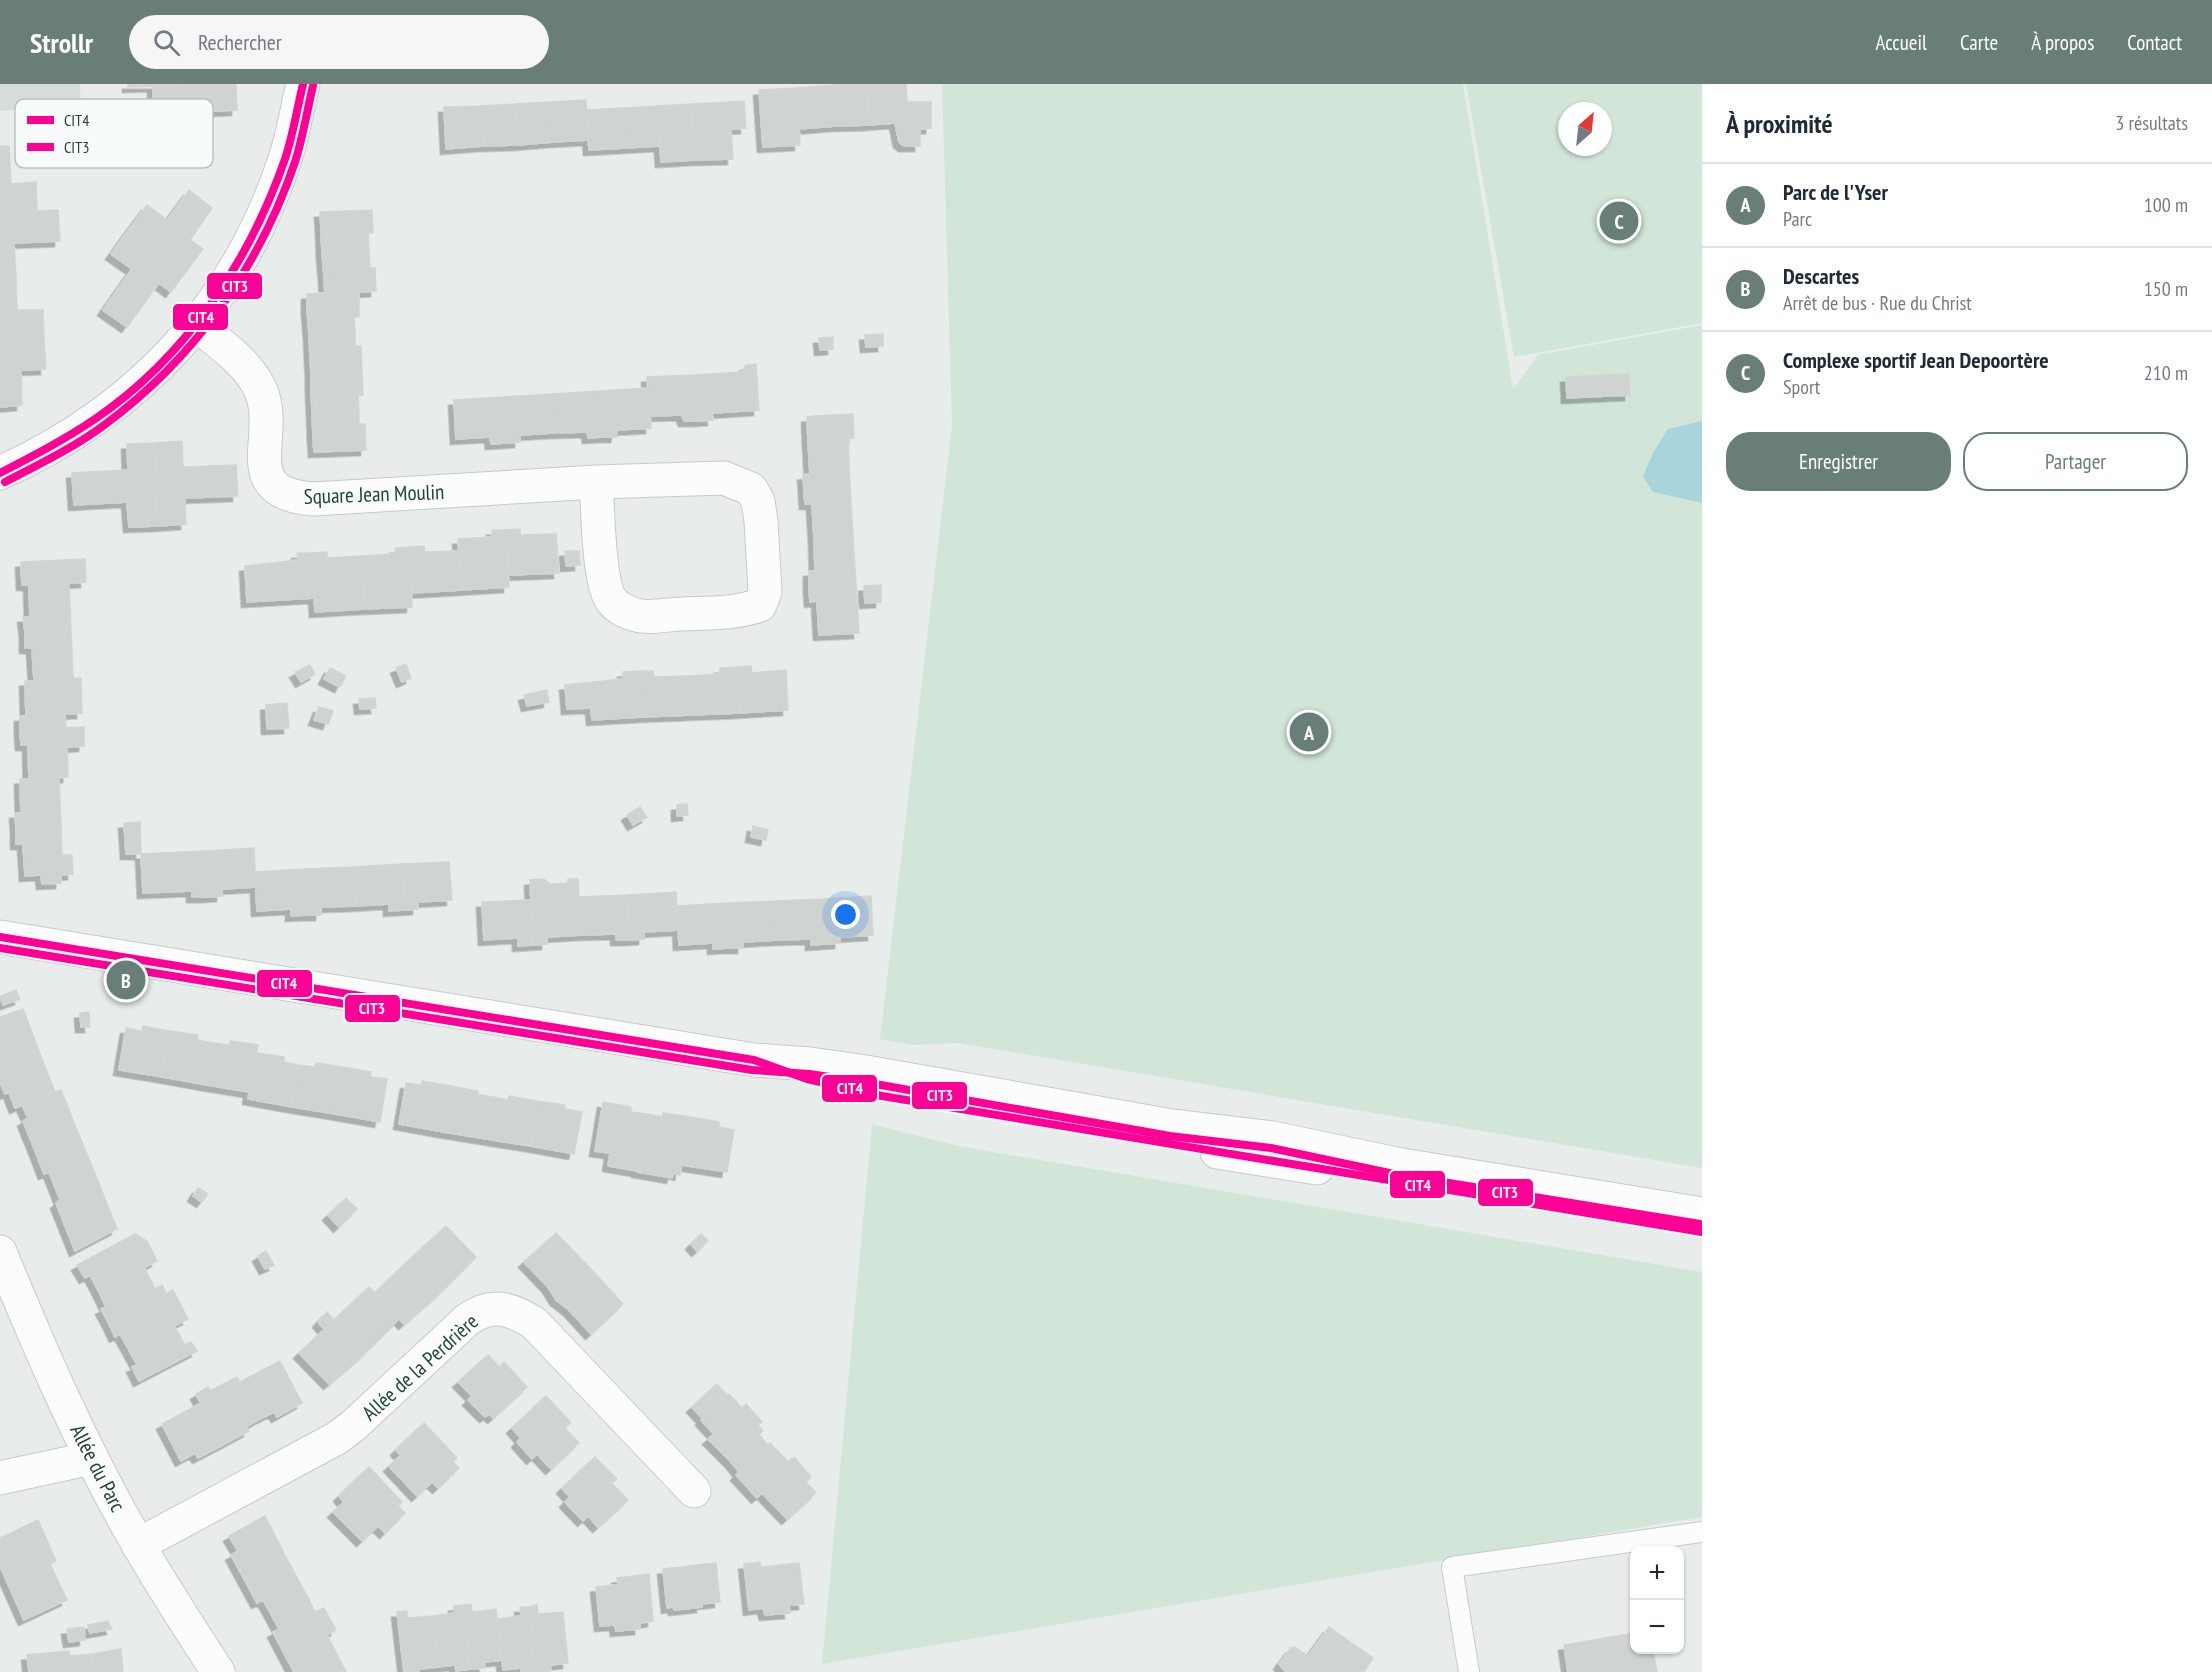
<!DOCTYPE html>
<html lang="fr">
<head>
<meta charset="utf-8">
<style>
	body { margin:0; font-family:"PT Sans Narrow",sans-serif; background:#f6f6f7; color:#1f2937 }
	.controls { position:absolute; right:18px; bottom:18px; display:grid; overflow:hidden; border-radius:12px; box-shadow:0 2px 4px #0004 }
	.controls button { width:54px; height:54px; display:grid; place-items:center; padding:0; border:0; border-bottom:2px solid #e0e1e3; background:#fff; color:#1f2937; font:30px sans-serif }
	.compass { position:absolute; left:1558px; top:18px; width:54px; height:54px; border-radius:50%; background:#fff; box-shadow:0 2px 4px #0004; rotate:27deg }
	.you { position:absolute; left:846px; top:831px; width:21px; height:21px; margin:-15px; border:4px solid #fff; border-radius:50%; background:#1a73e8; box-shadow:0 0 0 9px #1a73e833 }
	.badge { display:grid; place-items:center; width:39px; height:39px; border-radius:50%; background:#697e78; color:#fff; font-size:20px; font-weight:700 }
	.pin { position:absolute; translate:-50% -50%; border:3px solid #fff; box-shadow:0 2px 6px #0006 }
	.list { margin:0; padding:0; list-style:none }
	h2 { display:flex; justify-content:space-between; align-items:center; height:78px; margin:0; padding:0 24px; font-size:26px }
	h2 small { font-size:20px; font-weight:400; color:#747a83 }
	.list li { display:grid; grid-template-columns:39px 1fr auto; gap:18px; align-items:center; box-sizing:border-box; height:84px; padding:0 24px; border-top:2px solid #e0e1e3 }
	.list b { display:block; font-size:22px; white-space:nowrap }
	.list p { margin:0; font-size:20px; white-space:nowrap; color:#747a83 }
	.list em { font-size:20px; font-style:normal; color:#747a83 }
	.actions { display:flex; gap:12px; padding:18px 24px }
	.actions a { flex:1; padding:14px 0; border:2px solid #697e78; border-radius:24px; text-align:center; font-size:21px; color:#697e78 }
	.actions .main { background:#697e78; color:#fff }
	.icon { flex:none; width:33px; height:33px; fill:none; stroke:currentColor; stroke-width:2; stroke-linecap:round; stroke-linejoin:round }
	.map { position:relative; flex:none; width:1702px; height:1588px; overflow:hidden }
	header { display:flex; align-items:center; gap:36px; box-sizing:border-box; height:84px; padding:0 30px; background:#697e78; color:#fff }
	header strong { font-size:28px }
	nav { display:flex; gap:33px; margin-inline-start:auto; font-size:21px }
	.search { width:420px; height:54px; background:#f6f6f7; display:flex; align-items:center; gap:15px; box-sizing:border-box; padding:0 21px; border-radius:33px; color:#747a83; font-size:22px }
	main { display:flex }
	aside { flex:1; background:#fff }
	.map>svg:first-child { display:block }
	.built { fill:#d6dedb }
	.green { fill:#d1e6d8; fill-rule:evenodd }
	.water { fill:#a9d4db }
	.building { fill:#cfd4d2; stroke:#d1d6d4; stroke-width:1.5; filter:url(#shadow) }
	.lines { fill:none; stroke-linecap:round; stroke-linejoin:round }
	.lane-casing { stroke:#c5cac8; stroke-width:22 }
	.street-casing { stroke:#c5cac8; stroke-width:35 }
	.secondary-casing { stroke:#c3cbc8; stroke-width:35 }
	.lane { stroke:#fcfcfc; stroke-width:20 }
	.street { stroke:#fcfcfc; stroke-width:33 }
	.secondary { stroke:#fcfcfc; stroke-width:33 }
	.bus-1-casing { stroke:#f7fbf9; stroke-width:12 }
	.bus-2-casing { stroke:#f7fbf9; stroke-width:12 }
	.bus-1 { stroke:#ff0096; stroke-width:8 }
	.bus-2 { stroke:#ff0096; stroke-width:8 }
	.labels { text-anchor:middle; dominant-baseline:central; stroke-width:4.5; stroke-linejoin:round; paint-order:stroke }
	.street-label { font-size:21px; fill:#24423a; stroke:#f7fbf9 }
	.key { fill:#f7fbf9; stroke:#b8c4c0; stroke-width:1.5 }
	.key-label { font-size:16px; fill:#24423a }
	.line-badge { stroke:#f7fbf9; stroke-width:2 }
	.badge-label { font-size:16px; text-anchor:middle; font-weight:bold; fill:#fff }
</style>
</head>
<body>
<header>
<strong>Strollr</strong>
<div class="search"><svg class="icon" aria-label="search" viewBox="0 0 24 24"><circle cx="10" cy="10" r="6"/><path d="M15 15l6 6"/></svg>Rechercher</div>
<nav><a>Accueil</a><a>Carte</a><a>À propos</a><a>Contact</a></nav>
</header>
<main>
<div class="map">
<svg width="1702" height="1588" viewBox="0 0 1702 1588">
	<defs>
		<filter id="shadow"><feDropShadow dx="-5.5" dy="5.5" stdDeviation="0" flood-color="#0004"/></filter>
	</defs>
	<rect width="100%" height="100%" fill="#e8edeb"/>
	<path class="built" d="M0,0H80L81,22L0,27Z"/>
	<path class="green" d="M942,0H1463L1513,305L1538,271L1702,241V1084L958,959L911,961L880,955L952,341Z
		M1466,0H1702V239L1514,273ZM1567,27H1603V63H1567Z
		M872,1040L958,1062L1702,1188V1433L822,1580Z"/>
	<path class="water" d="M1702,337V419L1653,408L1643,392L1654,367L1668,345Z"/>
	<path class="building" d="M128,0H223L128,3Z
		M236,0L237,26L212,27V65L164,67L163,31H154L153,3Z
		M868,0L870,41L835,42L833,1Z
		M868,0H906L907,18H931V44L920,45V62H904L899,58L895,39L870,41Z
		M833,1L835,42L799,45L797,4Z
		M797,4L800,61L763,63L759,6Z
		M586,16L588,56L553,58L551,18Z
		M744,17L746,44L731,45L729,18Z
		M551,18L553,58L519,61L516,20Z
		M729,18L733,75L695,76L692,20Z
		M516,20L519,61L483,62L481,22Z
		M692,20L695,76L661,78L657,22Z
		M481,22L483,62L446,65L444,23Z
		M657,22L659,62L625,64L622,24Z
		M622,24L625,64L589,66L586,26Z
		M0,62H9L11,100L36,98L37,127L0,128Z
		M189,106L212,124L190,156L203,165L188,185L129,145L147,121L167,136Z
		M58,126L60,157L14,159L16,192H0V128Z
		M372,126L373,149H368L369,167L327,169L326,145L321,144L320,128Z
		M321,144L326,145L327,169H322Z
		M129,145L188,185L171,208L159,199L127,243L103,226L132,185L111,170Z
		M369,167L370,184H375L376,207L325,210L324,192L328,193L327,169Z
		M322,169H327L328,193L324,192Z
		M0,192H16L17,226H43L44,255L0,257Z
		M359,208V233H354L355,247L313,250L312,225H307V210Z
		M307,225H312L313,250H309Z
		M355,247V262H361L362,287L311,289L310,274H314L313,250Z
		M309,250H313L314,274H310Z
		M883,250V262L866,263L865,251Z
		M833,253V265L820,266L819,254Z
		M44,255L46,285L21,286L22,321L0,323V257Z
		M756,280L759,326L712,329L713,336L698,337L695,291L742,288L746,281Z
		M362,287L363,311H358L359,326L317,328L316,303L311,304V289Z
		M1629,290L1630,311L1567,314L1566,293Z
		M695,291L698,337H684L682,331L650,332L647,293Z
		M316,303L317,328H312L311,304Z
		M648,304L651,344L617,346L616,353H602L600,307Z
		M600,307L602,353L588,354L587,348L553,349L551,310Z
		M551,310L553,349L520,351V358L506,359L503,313Z
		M503,313L506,359L491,360L490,353L456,355L454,316Z
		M359,326V340H365L366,366L314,368L313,352H317V328Z
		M312,328H317V352H313Z
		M853,330L854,354L848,355L850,403L804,405L803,391L810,390L808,357H815L814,332Z
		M814,332L815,357H808L807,333Z
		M182,357L183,383L236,381L238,412L185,414L186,440L158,442L154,359Z
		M154,359L158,442L129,443L127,418L74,421L72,389L128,386L127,360Z
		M850,403L853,452L814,454L812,420H805L804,405Z
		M520,445V451L556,450L559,489L508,491L505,446Z
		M492,446H505L509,503L461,506L458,455L492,453Z
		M853,452L856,500L809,503V487H815L814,454Z
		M424,462L425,468L458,467L461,506L411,509L409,463Z
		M409,463L412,523L364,525L361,472L395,470V464Z
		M565,467H579L580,481L566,482Z
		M327,468V474L361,472L364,525L315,528L312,469Z
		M297,469H312L314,514L247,518L245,482L298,476Z
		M85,475L86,498L69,499L71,545L25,548L23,533H30L29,501H22L21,478Z
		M856,500L859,549L819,551L817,517L810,518L809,503Z
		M881,501V518L865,519L864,502Z
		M71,545L73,594L34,596L32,564H25V548Z
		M406,580L411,594L402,598L396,584Z
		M310,581L315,590L301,598L295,588Z
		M751,582L752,589L786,586L788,626L739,629L736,583Z
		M736,583L739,629L690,631L688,592L720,590V584Z
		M330,584L346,592L340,603L324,595Z
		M639,587H653L654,593L688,592L690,631L641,633Z
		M639,587L641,633L592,636L591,624L567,625L565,601L623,595V588Z
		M81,594L82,629L65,630L66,643L20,646V632H26L25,597Z
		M547,606L549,618L527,622L524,611Z
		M375,614L376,624L360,625L359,615Z
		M287,619L289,644L267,645L266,621Z
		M319,623L333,627L328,640L314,636Z
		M84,643V662L67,663L68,693L29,695L28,661H21L20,646Z
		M59,693L61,742L16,744L15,729H21L20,695Z
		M687,720L688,731L677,732V721Z
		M640,723L647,733L633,741L627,731Z
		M140,738L141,770H126L124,739Z
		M61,742L62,771H72L73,790L61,791V799L42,800L41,791L25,792L23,760H16V744Z
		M753,742L768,746L766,756L751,753Z
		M254,764L256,803L222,805V812L208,813L205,767Z
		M205,767L208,813H192V807L143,809L141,770Z
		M449,778L452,816L418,818V825L404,826L402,780Z
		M402,780L404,826L389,827V820L355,822L353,783Z
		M353,783L355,822L321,823V831H307L304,785Z
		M304,785L307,831L291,832V825L257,827L255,788Z
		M544,795L550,800L568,799V795H578L581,851L547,853V860L533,861L530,796Z
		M676,808L679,846L644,848V855L630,856L628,811Z
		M628,811L630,856H616V850L581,851L579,813Z
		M871,812L873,851L840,853V859L825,860L823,815Z
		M823,815L825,860L811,861V855L777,856L775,817Z
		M530,816L533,861L518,862V854L484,856L482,818Z
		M775,817L777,856L743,858V864H728L726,819Z
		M726,819L728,864L713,865V859L679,861L677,822Z
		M16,906L20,915L3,921L0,912Z
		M23,925L39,967L0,982V933Z
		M89,928L90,943H81L80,929Z
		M143,942L170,947L162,993L119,986L126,944L142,947Z
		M170,947L198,951L197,956L213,959L206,1001L162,993Z
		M230,957L258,961L249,1008L206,1001L213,959L229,961Z
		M39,967L55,1008L15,1024L9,1008L5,1010L0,998V982Z
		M256,969L284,973V978L299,981L292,1023L248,1015Z
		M316,979L343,983L335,1030L292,1023L299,981L315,983Z
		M343,983L371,988L370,993L387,995L380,1038L335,1030Z
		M422,997L451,1002L443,1048L399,1040L406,999L422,1001Z
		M451,1002L478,1007L477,1010L493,1013L486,1055L443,1048Z
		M61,1006L77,1046L34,1064L23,1037L28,1034L22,1021Z
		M509,1012L537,1017L530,1062L486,1055L493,1013L508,1016Z
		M537,1017L565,1021V1025L582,1028L574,1070L530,1062Z
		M603,1018L631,1023V1028L647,1030L637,1087L608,1082L610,1069L595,1067Z
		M663,1029L690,1033L680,1091L673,1089L672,1094L637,1088L647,1030L662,1033Z
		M690,1033L719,1038V1043L734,1046L727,1088L681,1081Z
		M77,1046L94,1087L55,1103L49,1088L44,1090L34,1064Z
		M94,1087L117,1145L75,1167L56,1119L60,1116L55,1103Z
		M198,1104L208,1110L202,1118L193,1112Z
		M346,1114L357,1125L339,1143L328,1131Z
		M446,1142L476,1173L441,1208L410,1175Z
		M556,1149L590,1184L556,1216L548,1203L524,1178Z
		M135,1150L147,1157L157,1177L99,1208L90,1191L85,1194L77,1181Z
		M701,1150L708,1157L697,1167L691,1160Z
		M266,1167L274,1181L265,1185L258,1172Z
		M410,1175L441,1208L404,1240L375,1209Z
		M144,1183L155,1205L162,1201L166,1210L109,1240L101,1225L106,1223L99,1208Z
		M590,1184L623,1220L591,1250L569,1226L556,1216Z
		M369,1203L399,1235L365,1269L334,1236Z
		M173,1206L188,1235L129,1266L120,1250L115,1253L109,1240Z
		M327,1228L334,1236L324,1245L318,1238Z
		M334,1236L365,1269L329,1300L299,1269Z
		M174,1242L185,1261L191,1258L197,1267L139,1297L132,1283L137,1281L129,1266Z
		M488,1271L511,1295L516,1291L527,1303L493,1334L489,1330L485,1333L468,1316L472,1312L458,1298Z
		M280,1277L302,1319L277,1333L274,1328L260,1335L240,1298Z
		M504,1278L516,1291L511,1295L499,1283Z
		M237,1293L260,1335L246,1343L249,1347L223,1361L196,1310L208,1303L210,1307Z
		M717,1300L728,1312L703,1335L692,1323Z
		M729,1310L742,1324L746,1320L762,1338L758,1341L763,1347L731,1378L720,1367L725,1362L701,1336Z
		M546,1312L561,1328L555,1334L579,1359L551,1385L537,1370L532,1375L517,1358L521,1354L512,1344Z
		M201,1319L223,1361L198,1374L195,1369L181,1377L162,1340Z
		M561,1328L571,1339L565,1344L555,1334Z
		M424,1339L457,1374L453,1378L459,1384L438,1404L432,1398L417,1412L389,1382L412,1361L406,1356Z
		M714,1350L725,1362L720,1367L708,1355Z
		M759,1351L768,1361L739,1388L731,1378Z
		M406,1356L412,1361L401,1372L396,1366Z
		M770,1359L788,1378L794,1373L811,1393L806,1398L816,1409L787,1435L762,1409L757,1414L736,1391Z
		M595,1373L606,1384L602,1389L628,1416L598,1443L588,1432L583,1437L565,1418L570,1413L562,1404Z
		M369,1383L402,1418L398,1422L405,1429L385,1449L378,1442L362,1457L333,1428L356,1407L350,1401Z
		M606,1384L617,1395L612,1399L602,1389Z
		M350,1401L356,1407L344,1418L339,1412Z
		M265,1432L286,1473L244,1495L231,1471L238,1467L229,1452Z
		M38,1436L56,1477L50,1480L67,1516L24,1536L0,1482V1454Z
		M286,1473L307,1512L271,1530L263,1516L257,1519L244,1495Z
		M760,1478L761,1483L799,1479L804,1520L789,1521L790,1529L765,1531L763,1524L749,1526L744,1480Z
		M716,1479L720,1518L701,1520L702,1523L674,1526L673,1523L667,1524L663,1485L682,1483L683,1490L698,1488L697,1481Z
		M697,1481L698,1488L683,1490L682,1483Z
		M649,1490L653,1537L640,1539V1545L616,1547L615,1541L600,1542L596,1503L633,1499V1492Z
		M633,1492V1499L618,1501L617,1494Z
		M307,1512L327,1551L286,1573L273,1548L279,1545L271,1530Z
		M471,1520L472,1528L496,1525L502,1576L484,1578L485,1584L470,1585L463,1521Z
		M463,1521L470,1585L456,1587L455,1581L437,1583L432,1532L455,1529L454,1522Z
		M537,1521L538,1530L563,1528L568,1579L550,1581L551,1587L535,1588L529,1523Z
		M520,1523H529L535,1588H521V1584L503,1586L497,1535L521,1532Z
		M324,1524L336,1546L327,1551L315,1528Z
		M407,1527V1534L432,1532L437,1583L419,1585V1588H404L397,1528Z
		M108,1537L112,1545L90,1549L88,1541Z
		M84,1543L85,1556L69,1558L67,1545Z
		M1329,1543L1373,1574L1364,1588H1286L1279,1580L1291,1564L1295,1563L1308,1572Z
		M1634,1549V1566H1653L1657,1588H1568L1564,1561Z
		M327,1551L346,1588H294L286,1573Z
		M121,1565L123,1588H94L92,1570Z
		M69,1567L71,1588H29L27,1571Z
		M92,1570L94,1588H71L70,1572Z"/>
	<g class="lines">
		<g class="lane-casing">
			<path id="lane" d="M1469,1588L1452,1483L1702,1448"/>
		</g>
		<g class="street-casing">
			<path id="street" d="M197,241C220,260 249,279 261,307C280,353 234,409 313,415L596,398L724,394L751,405L758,417L761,437L765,508L760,521C736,530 708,529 682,530C668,530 649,535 636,531C628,529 617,524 612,517C598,500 598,423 596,398
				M0,389C139,326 237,221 285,75C293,51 297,25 303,0
				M0,1168C41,1268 84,1367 138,1460C163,1504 191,1546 218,1588
				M0,1394L92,1374
				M138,1461L337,1354L354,1341L467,1236C491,1218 510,1224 534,1239L694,1407"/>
		</g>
		<g class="secondary-casing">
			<path id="secondary" d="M0,853L754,976L810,980L860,987L1172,1042L1273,1054L1396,1080L1702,1130
				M1217,1068L1317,1084"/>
		</g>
		<use href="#lane" class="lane"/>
		<use href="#street" class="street"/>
		<use href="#secondary" class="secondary"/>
		<g class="bus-1-casing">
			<path id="bus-1" d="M0,389C33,372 64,356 95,335C186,273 249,178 285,75C293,51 297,25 303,0
				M0,853L754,976L807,995L882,1012L1702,1148"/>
		</g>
		<g class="bus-2-casing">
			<path id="bus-2" d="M5,398C38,381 73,364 103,342C194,275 259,184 295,78C303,53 307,27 313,2
				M0,864L752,986L809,990L858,997L1170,1052L1271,1064L1394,1090L1700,1140"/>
		</g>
		<use href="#bus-1" class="bus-1"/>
		<use href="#bus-2" class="bus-2"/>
	</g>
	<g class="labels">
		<g class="street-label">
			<text transform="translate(374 410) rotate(-2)">Square Jean Moulin</text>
			<text transform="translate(420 1283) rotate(-42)">Allée de la Perdrière</text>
			<text transform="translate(98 1384) rotate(63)">Allée du Parc</text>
		</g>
	</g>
	<rect x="15" y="15" width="198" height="69" rx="9" class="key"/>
	<rect x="27" y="32" width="27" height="8" fill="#ff0096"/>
	<rect x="27" y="59" width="27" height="8" fill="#ff0096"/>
	<g class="key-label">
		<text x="64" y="42">CIT4</text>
		<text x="64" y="69">CIT3</text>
	</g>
	<g class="line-badge">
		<rect x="206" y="188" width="57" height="28" rx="6" fill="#ff0096"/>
		<rect x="172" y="219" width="57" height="28" rx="6" fill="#ff0096"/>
		<rect x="256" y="885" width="57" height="29" rx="6" fill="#ff0096"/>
		<rect x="344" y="910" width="57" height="29" rx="6" fill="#ff0096"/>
		<rect x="821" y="990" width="57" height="29" rx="6" fill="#ff0096"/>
		<rect x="911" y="997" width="57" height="29" rx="6" fill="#ff0096"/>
		<rect x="1389" y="1086" width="57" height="29" rx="6" fill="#ff0096"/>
		<rect x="1477" y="1094" width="57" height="29" rx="6" fill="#ff0096"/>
	</g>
	<g class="badge-label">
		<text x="235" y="208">CIT3</text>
		<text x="201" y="239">CIT4</text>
		<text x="284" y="905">CIT4</text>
		<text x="372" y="930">CIT3</text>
		<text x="850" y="1010">CIT4</text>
		<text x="940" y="1017">CIT3</text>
		<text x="1418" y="1107">CIT4</text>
		<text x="1505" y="1114">CIT3</text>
	</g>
</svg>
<div class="controls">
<button>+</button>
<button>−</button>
</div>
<svg class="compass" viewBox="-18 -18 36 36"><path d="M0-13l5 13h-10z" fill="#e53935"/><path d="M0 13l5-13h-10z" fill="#747a83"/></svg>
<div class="you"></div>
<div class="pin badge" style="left:1309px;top:648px">A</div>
<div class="pin badge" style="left:126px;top:896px">B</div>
<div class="pin badge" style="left:1619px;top:137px">C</div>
</div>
<aside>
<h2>À proximité<small>3 résultats</small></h2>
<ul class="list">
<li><span class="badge">A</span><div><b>Parc de l'Yser</b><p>Parc</p></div><em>100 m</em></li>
<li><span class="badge">B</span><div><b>Descartes</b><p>Arrêt de bus · Rue du Christ</p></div><em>150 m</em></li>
<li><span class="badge">C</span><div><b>Complexe sportif Jean Depoortère</b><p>Sport</p></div><em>210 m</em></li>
</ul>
<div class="actions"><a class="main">Enregistrer</a><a>Partager</a></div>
</aside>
</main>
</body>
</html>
